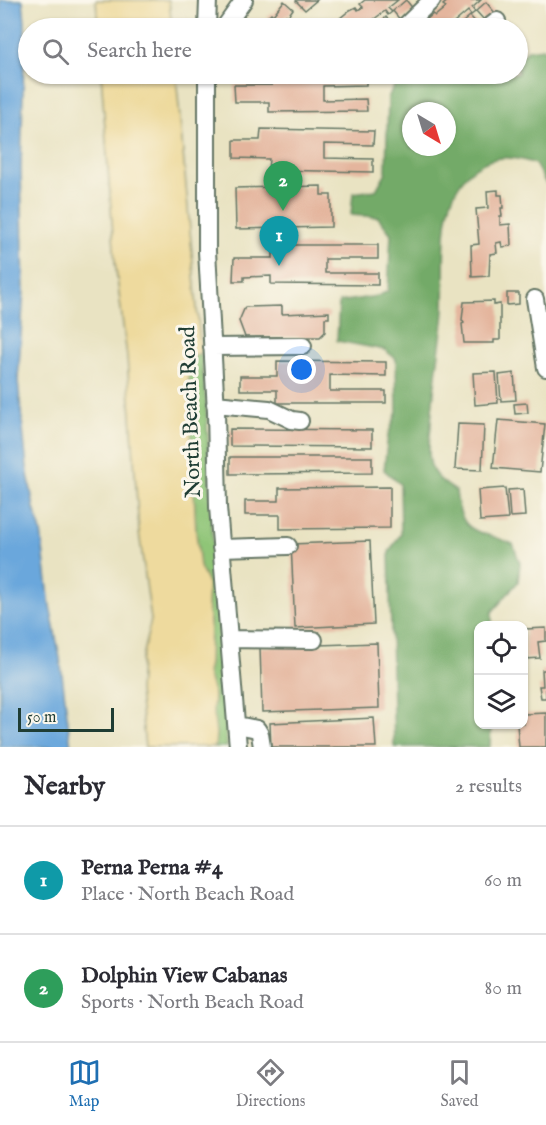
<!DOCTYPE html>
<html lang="en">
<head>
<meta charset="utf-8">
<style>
	body { margin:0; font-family:"IM FELL English",serif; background:#f2f2f3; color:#2b2b33 }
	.controls { position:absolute; right:18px; bottom:18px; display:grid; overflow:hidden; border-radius:12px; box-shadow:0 2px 4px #0004 }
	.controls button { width:54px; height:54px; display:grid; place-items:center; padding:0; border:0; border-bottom:2px solid #e1e1e2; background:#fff; color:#2b2b33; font:30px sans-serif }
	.compass { position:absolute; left:402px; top:102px; width:54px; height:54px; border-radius:50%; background:#fff; box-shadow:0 2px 4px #0004; rotate:142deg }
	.scale { position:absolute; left:18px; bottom:15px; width:96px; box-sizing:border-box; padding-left:6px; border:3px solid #1f3d34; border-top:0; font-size:16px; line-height:21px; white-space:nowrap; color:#1f3d34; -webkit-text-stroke:4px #fbf7ec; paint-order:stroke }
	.you { position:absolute; left:302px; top:370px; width:21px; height:21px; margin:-15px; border:4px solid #fff; border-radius:50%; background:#1a73e8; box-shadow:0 0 0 9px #1a73e833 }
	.badge { display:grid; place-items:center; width:39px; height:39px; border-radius:50%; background:#1f6fb2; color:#fff; font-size:20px; font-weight:700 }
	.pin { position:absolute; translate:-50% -50px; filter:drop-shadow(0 2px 3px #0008) }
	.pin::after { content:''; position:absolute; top:32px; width:21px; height:18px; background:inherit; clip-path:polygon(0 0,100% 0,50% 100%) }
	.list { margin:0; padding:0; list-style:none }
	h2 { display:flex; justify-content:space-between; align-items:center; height:78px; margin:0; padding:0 24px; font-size:26px }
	h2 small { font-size:20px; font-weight:400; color:#7c7c81 }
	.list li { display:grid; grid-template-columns:39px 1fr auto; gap:18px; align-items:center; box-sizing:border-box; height:108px; padding:0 24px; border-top:2px solid #e1e1e2 }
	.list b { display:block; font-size:22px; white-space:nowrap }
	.list p { margin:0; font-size:20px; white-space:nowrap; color:#7c7c81 }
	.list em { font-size:20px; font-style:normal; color:#7c7c81 }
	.icon { flex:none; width:33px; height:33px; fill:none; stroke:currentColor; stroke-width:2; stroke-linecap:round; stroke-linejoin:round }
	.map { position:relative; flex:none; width:546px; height:747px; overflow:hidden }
	.search { position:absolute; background:#fff; box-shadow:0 2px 4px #0004; left:18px; right:18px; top:18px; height:66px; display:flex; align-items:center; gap:15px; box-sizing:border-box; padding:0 21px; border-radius:33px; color:#7c7c81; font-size:22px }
	.sheet { height:294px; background:#fff }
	nav { display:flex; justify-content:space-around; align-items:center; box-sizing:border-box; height:84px; border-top:2px solid #e1e1e2; background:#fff; font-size:16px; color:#7c7c81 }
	nav a { display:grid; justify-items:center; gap:3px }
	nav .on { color:#1f6fb2 }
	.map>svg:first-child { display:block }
	.green { fill:#8fc577; stroke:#578156; stroke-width:1.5 }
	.forest { fill:#73aa68; stroke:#49744e; stroke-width:1.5; fill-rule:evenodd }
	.sand { fill:#eeda9e; stroke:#868c69; stroke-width:1.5 }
	.water { fill:#6ba7dc; stroke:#457288; stroke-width:1.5 }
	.building { fill:#e4b59d }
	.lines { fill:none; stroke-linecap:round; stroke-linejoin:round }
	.minor-casing { stroke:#676; stroke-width:20 }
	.minor { stroke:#fff; stroke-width:16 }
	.labels { text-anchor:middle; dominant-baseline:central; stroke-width:6; stroke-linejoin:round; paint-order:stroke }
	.street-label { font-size:22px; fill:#1f3d34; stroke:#fbf7ec }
</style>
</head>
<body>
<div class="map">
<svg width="546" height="747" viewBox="0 0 546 747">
	<rect width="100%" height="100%" fill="#fbf7ec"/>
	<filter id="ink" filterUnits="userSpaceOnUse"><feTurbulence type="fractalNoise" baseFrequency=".0167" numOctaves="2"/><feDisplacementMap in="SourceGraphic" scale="12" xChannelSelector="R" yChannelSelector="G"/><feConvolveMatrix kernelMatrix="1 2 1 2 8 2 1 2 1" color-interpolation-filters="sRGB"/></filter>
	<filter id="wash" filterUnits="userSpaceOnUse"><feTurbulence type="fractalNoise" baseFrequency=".008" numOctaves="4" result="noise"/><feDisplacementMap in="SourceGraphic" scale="24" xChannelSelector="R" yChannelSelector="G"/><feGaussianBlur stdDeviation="1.35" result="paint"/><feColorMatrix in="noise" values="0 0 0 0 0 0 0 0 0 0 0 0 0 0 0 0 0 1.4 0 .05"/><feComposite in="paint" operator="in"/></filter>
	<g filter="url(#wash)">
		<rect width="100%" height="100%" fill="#e9e3c2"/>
		<path class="green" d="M201,353L206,403L212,530L227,747H215L216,733L213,711L214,695L207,673L209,663L210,622L207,605L208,584L200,567L196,532L188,366L194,356Z"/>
		<path class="forest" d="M543,48L546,51V184L535,164C514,156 495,154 475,168C431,199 449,274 443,322C439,356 433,391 431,425C430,439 427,453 431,466C434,477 446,485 456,491C461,538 477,528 513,544L520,563L518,582L492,612V625L478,626V724L491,725L490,747H394L389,552L401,534L400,484L384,470L388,435L397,412L396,359L385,350L337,341L339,302L378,296L388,291L391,234L378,217L351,215L353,193L376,190L386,172L388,97L396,83L413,80L475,81L494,74H518V59L528,50ZM411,111H447V147H411Z"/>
		<path class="sand" d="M96,0H169L172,28H98Z
			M101,74H176L201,353L194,356L188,366L196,532L200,567L208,584L207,605L210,622L209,663L207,673L214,695L213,711L216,733L215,747H145L139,691L141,661L151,620L139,532L127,357L115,262Z"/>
		<path class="water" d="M0,0H23L25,22L21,168L24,290L18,381L27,468L34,508L41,532L50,606L60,658L71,747H0Z"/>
		<g id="blocks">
			<path class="building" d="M297,0H317L305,10L296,1Z
				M365,0H398L388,8L392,12L388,15L385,11L362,28H328L350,10L356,7L358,10L363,7L360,4Z
				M406,0L414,10L401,21L393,11Z
				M449,0H481L472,8L475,12L471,15L468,11L448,28H419L418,27L433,14L435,16L446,7L443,5Z
				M284,1L293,9L288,16L286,15L284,18L275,16L271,19L267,17L271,13L273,15Z
				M486,2L495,13L485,21L476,11Z
				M470,16L479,26L477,28H456Z
				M291,17L294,23L285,28L282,21Z
				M386,17L395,27L379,28L377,26Z
				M307,20V27H298L297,23Z
				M272,74H366V85L323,86V100L366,99L367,111L269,112V102H235L234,85H272Z
				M261,129L374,131L373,145L324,144V158L373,159V172L268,170L269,159L234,158V140H260Z
				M321,186V195H331V227L236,229L235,188Z
				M498,190V195H502L503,208H501L502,216H500V225L510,224L511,246L502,247L501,242L496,243L497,253L490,254L489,276L472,277L471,245L479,244L476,209L488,208L487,191Z
				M273,245H378V259H325V273H378V285L271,284V276L244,277V281H233L234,258H273Z
				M507,293H519V304L507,305Z
				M494,301V305L500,304V340H494V343H464L462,324L464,323L462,320L464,302Z
				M282,306V314L329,312V318H325V332L320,337H245L239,321L245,307Z
				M277,361L386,362V376L330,375V391H386V403H277V390H240V376H277Z
				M496,372L498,403L475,405L473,373Z
				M514,373L516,400L501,401L499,375Z
				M527,403L528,413L515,414L514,404Z
				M498,420L545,424L540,472L493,468Z
				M458,424L484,425L482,470L455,469Z
				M230,429L372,430V447L230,446Z
				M230,457H372V473L230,474Z
				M390,487V528L280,529V515H245V501H279V488Z
				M505,488L508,519L480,521L478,490Z
				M523,489L525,516L510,517L508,490Z
				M370,541L374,624L295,628L291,544Z
				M546,628V641L538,642L540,658L526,659L525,629Z
				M377,643L379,708L262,712L260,647Z
				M542,670H546V698H541L539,686H543Z
				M546,713V747H519L517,724H524V714Z
				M374,718L376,747H271L270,723Z"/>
		</g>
	</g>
	<g filter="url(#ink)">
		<use href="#blocks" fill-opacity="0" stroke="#676" stroke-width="1.5"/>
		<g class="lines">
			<g class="minor-casing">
				<path id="minor" d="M207,28L208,0
					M224,28L244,0
					M403,28L432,0
					M488,28L497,21
					M207,74V251L216,411L218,507L238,747
					M535,299L546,368
					M212,347L303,346
					M215,404L269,409L292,420L300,421
					M221,548L288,546
					M229,639L314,640
					M237,725L257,729L260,734L262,747"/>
			</g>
			<use href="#minor" class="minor"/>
		</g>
	</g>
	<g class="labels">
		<g class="street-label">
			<text transform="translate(191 412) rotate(-92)">North Beach Road</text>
		</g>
	</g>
</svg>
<div class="controls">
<button><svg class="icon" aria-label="locate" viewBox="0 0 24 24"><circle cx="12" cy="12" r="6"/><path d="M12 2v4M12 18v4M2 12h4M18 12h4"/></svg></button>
<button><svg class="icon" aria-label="layers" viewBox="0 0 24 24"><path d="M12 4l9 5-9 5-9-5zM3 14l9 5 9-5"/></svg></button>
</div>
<svg class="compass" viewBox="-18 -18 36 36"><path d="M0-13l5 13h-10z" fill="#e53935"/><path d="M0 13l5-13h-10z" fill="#7c7c81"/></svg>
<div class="scale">50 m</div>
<div class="you"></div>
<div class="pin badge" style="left:279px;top:266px;background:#0f9aa8">1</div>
<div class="pin badge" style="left:283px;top:211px;background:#2e9e5b">2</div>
<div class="search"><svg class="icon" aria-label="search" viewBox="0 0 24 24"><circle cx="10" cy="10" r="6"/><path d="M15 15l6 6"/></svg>Search here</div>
</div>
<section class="sheet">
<h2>Nearby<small>2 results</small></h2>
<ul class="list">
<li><span class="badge" style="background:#0f9aa8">1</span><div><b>Perna Perna #4</b><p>Place · North Beach Road</p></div><em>60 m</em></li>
<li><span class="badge" style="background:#2e9e5b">2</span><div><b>Dolphin View Cabanas</b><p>Sports · North Beach Road</p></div><em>80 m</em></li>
</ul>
</section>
<nav>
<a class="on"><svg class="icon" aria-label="map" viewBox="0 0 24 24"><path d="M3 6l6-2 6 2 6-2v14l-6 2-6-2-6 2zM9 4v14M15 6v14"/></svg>Map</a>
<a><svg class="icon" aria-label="directions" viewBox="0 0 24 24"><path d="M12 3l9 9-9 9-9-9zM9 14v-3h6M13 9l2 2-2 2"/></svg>Directions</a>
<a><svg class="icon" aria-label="saved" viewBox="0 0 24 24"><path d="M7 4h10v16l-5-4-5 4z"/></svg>Saved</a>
</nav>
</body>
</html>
